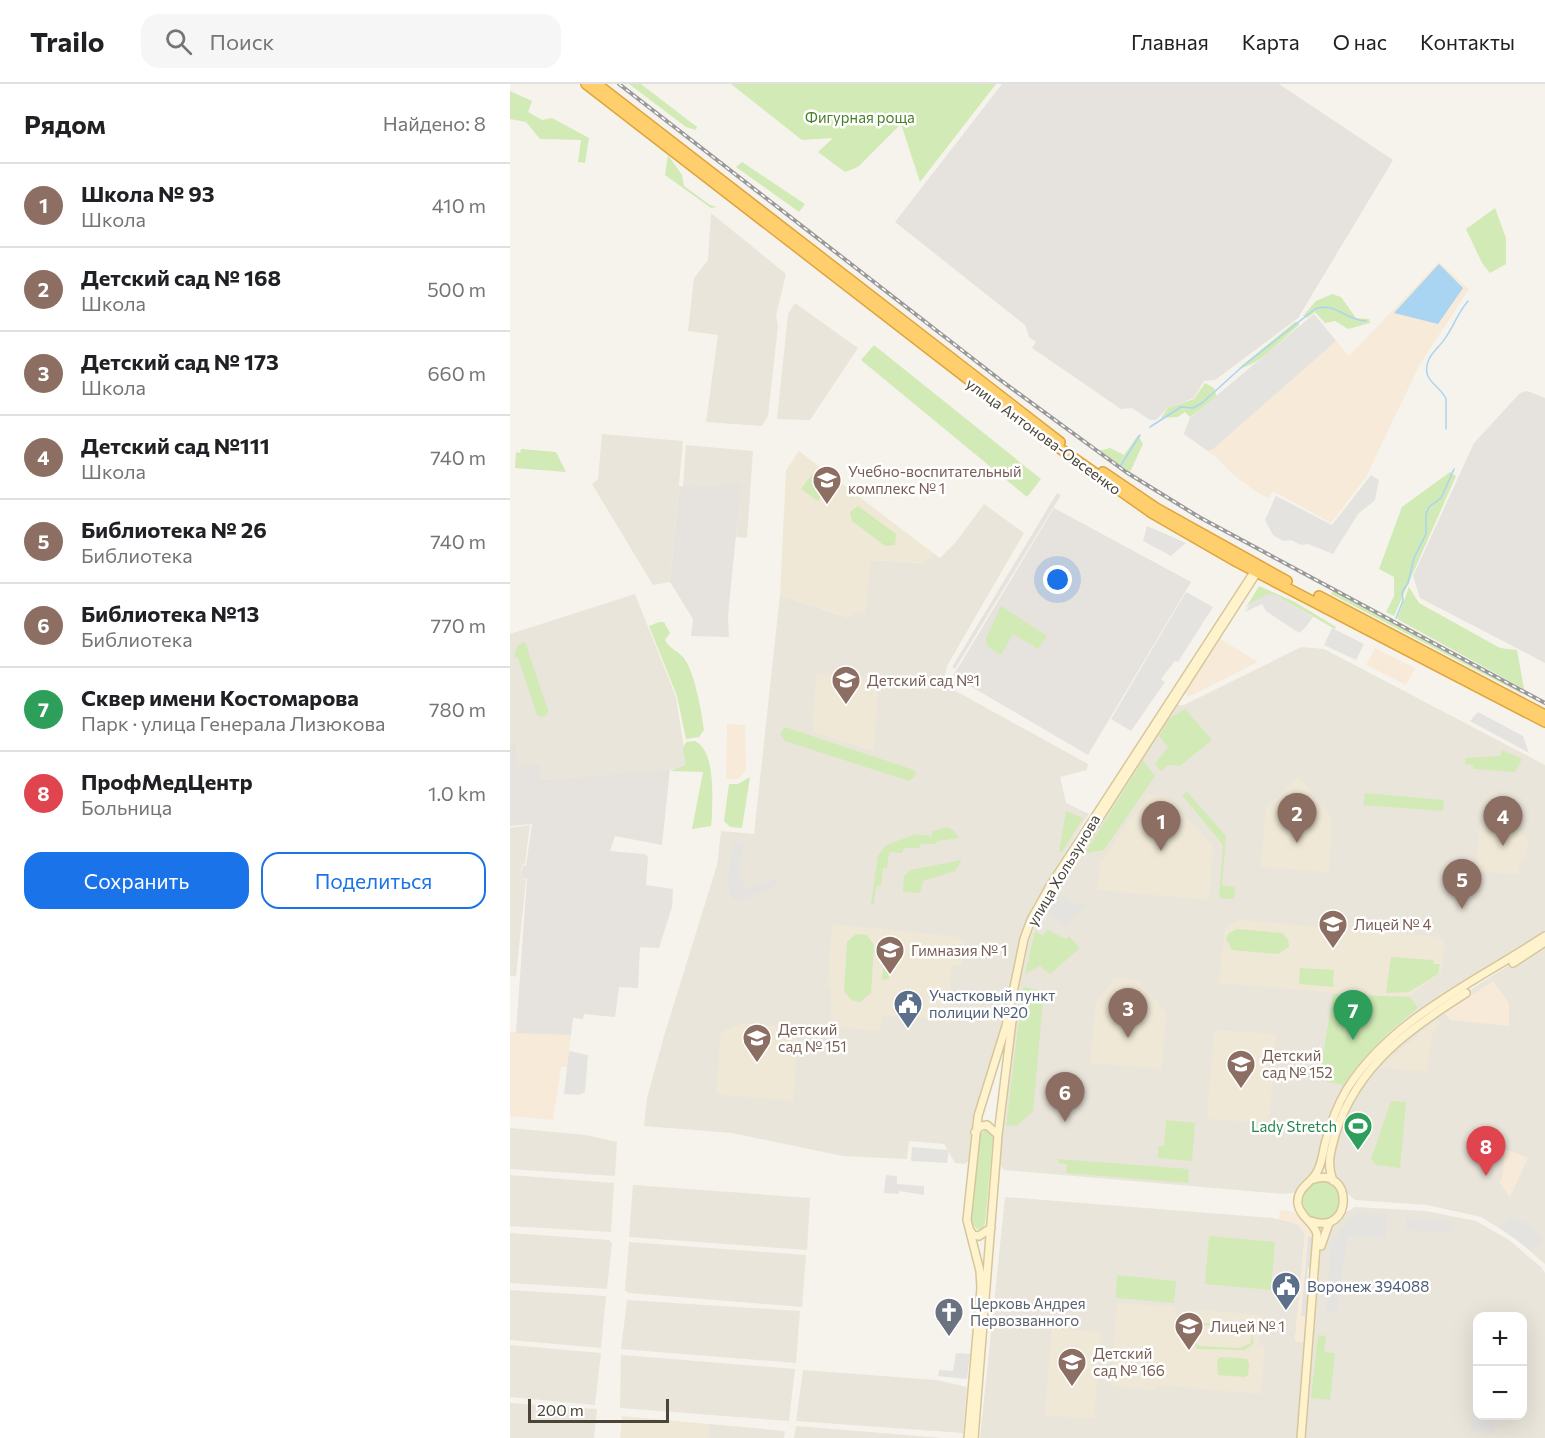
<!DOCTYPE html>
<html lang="ru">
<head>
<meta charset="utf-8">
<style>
	body { margin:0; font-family:Commissioner,sans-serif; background:#f6f6f6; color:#202124 }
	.controls { position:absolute; right:18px; bottom:18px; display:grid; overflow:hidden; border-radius:12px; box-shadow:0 6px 24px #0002 }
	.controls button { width:54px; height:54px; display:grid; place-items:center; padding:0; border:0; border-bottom:2px solid #e0e0e0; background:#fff; color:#202124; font:30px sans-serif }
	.scale { position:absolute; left:18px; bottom:15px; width:141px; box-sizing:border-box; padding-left:6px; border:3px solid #4b4439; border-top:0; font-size:16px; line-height:21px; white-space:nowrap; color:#4b4439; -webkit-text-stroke:4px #fff; paint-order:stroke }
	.you { position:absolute; left:548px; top:496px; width:21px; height:21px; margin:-15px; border:4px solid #fff; border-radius:50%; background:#1a73e8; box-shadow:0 0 0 9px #1a73e833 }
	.badge { display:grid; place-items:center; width:39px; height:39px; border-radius:50%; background:#1a73e8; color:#fff; font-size:20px; font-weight:700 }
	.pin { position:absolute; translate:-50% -50px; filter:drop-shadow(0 2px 3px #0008) }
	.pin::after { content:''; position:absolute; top:32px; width:21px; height:18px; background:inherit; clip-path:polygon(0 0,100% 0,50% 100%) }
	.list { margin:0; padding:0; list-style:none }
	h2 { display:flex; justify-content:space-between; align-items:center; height:78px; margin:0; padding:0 24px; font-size:26px }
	h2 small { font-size:20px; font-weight:400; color:#757577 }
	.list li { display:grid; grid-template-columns:39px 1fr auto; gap:18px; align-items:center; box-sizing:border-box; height:84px; padding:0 24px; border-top:2px solid #e0e0e0 }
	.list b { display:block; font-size:22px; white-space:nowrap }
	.list p { margin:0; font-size:20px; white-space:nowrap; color:#757577 }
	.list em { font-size:20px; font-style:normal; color:#757577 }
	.actions { display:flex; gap:12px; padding:18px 24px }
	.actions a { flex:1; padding:14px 0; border:2px solid #1a73e8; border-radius:18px; text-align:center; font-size:21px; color:#1a73e8 }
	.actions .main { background:#1a73e8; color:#fff }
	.icon { flex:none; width:33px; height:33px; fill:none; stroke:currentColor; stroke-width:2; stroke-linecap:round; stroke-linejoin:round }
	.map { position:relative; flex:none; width:1035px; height:1354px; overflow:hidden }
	header { display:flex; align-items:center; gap:36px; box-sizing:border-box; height:84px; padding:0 30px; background:#fff; border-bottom:2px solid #e0e0e0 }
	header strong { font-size:28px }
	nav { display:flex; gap:33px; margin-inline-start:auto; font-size:21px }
	.search { width:420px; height:54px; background:#f6f6f6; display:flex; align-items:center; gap:15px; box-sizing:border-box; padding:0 21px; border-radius:18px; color:#757577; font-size:22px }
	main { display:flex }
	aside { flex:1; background:#fff }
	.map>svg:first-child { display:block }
	.residential { fill:#eae5da; fill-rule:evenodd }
	.commercial { fill:#f7ead8 }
	.industrial { fill:#e6e2dd }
	.education { fill:#efe8d6 }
	.green { fill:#d2eab5; fill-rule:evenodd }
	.parking { fill:#e5e3e0 }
	.water { fill:#a9d4f2 }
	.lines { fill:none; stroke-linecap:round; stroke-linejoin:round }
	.stream { stroke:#a9d4f2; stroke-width:1.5 }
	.secondary-casing { stroke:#d6c79b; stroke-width:10 }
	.highway-casing { stroke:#e0a43c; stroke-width:12 }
	.secondary { stroke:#fff3cd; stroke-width:7 }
	.highway { stroke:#ffcf6e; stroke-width:9 }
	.rail-casing { stroke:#9a9a9a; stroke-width:4 }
	.rail { stroke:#fff; stroke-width:1.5; stroke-dasharray:4.5; stroke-linecap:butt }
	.labels { text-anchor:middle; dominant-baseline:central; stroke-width:5; stroke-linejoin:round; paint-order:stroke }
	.park-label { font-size:15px; fill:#4a7f2a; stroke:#fff }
	.street-label { font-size:15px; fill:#4b4439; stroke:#fff }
	.education-label { font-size:15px; fill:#785e54; stroke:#fff; text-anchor:start }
	.service-label { font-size:15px; fill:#4e5e75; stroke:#fff; text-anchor:start }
	.leisure-label { font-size:15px; fill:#27864d; stroke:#fff; text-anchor:end }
	.worship-label { font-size:15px; fill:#5b616d; stroke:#fff; text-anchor:start }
</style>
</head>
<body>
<header>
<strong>Trailo</strong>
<div class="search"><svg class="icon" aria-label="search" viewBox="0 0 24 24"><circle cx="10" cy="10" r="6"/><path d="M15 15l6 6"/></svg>Поиск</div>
<nav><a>Главная</a><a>Карта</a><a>О нас</a><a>Контакты</a></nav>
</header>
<main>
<aside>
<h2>Рядом<small>Найдено: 8</small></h2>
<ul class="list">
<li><span class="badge" style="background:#8d6e63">1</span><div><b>Школа № 93</b><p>Школа</p></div><em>410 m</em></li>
<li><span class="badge" style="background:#8d6e63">2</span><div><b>Детский сад № 168</b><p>Школа</p></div><em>500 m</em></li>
<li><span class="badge" style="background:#8d6e63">3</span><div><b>Детский сад № 173</b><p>Школа</p></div><em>660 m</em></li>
<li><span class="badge" style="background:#8d6e63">4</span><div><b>Детский сад №111</b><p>Школа</p></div><em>740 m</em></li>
<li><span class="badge" style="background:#8d6e63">5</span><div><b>Библиотека № 26</b><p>Библиотека</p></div><em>740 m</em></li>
<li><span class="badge" style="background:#8d6e63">6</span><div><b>Библиотека №13</b><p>Библиотека</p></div><em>770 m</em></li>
<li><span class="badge" style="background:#2e9e5b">7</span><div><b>Сквер имени Костомарова</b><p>Парк · улица Генерала Лизюкова</p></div><em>780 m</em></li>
<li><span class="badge" style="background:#e0444e">8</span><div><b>ПрофМедЦентр</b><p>Больница</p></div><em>1.0 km</em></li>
</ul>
<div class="actions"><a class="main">Сохранить</a><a>Поделиться</a></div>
</aside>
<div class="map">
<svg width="1035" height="1354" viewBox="0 0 1035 1354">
	<rect width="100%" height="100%" fill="#f6f3ec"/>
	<path class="residential" d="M201,129L276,190L266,231L268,242L258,332L252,342L196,338L208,251L178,247L184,194L198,176Z
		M285,219L348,264L300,336L267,335L278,230Z
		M92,350L173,357L160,498L143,501L82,400L88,395Z
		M176,361L243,367L237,454L226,453L229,415L209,400V402L182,400L181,403H173Z
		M474,420L514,449L437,582L433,600L578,680L577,686L550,693L556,719L579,730L522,823L509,859L492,941L463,1033L459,1077L455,1080L445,1079L434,1060L399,1057L397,1075L333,1072L222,1049L134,1042L137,1014L154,952L207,781L211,747L244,750L270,511L337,533L361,476L414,479L423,469L430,474L446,458Z
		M125,510L166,613L177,684L32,696L30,685L8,682L6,660H0V550Z
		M791,563L814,565L1035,681V852L888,949L837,1005L810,1079L791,1105L783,1109L775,1110L494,1086L486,1077L500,944L519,856L533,822L664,621H674Z
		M20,741L15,780L12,781L11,794L16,796L6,892H0V744Z
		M1035,858V1180L1005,1154L971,1133L917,1121L845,1116L823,1097L820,1067L854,991L927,927Z
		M0,1044L76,1051L107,1058L105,1092L0,1085Z
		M0,1091L104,1099L101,1148L0,1142Z
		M123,1101L300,1114L297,1166L119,1153Z
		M495,1113L763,1134L788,1140L795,1151L785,1257L795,1258L787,1354H470Z
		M845,1123L916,1127L966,1137L999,1156L1031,1183L1035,1189V1354H795L812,1151L828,1133ZM968,1232H1012V1332H968Z
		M0,1149L99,1156L102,1159L97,1205L0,1199Z
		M119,1158L296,1171L292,1223L119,1209L115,1206Z
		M0,1206L96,1212L91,1264L0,1256Z
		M117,1216L290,1227L286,1279L111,1265Z
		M0,1261L91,1269L85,1321L0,1313Z
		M111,1271L285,1285L279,1337L110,1324Z
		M293,1286L426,1296L457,1303L453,1349L286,1337Z
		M0,1319L87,1325L84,1354H0Z
		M199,1340L275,1347L274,1354H197Z
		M286,1342L433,1354H284Z"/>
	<path class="commercial" d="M929,178L959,205L910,280L856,393L821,439L763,407L758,414L748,409L722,390L705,372L674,350L680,334L804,230L839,272Z
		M709,554L748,578L678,613L675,607Z
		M865,564L905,584L896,601L856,581Z
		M217,640L235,641L236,685L229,695H216Z
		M983,897L999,919V942L940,936L935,929Z
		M0,948L61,951L57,983H51L43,1036L0,1032Z
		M995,1065L1018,1074L1000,1113L989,1098L992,1094Z
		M770,1126L785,1128L804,1150V1153H798L791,1231L797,1232L795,1258L785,1257L795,1151L788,1140L769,1135Z"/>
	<path class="industrial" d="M492,0H769L883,76L788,234L705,296L694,297L684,314L658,324L646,336H640L622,324L611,325L522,264L526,258L519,253L515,241L385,138Z
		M1017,307L1035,314V579L910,514L903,492L964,359L1010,309Z
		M209,399L231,401L218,532L219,553L181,552L183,535L160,498L169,402L181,403L182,400L209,402Z
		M547,409L551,411L445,585L442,583Z
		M544,424L681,498L578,671L443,592Z
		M0,660H6L8,682L29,680L32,696L160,685L152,761L105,752L100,767L135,770L138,773L136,801L163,805L162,823L149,864L130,863L128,904L109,903L105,933L74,930L73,935L63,934L61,951L6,949L17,795L11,794L13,781L16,782L22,740L0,742Z"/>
	<path class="education" d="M289,367L423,469L414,479L361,476L355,530L348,528L338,533L270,511L276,386Z
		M306,590L369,594L364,667L303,648Z
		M788,693L818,727L821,735L819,788L751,783L756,723Z
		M638,711L656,712L703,762L699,816L587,806L590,779Z
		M970,739L1006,742L1018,756L1016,774L1010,779L1008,791L966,787Z
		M729,836L930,853L935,856L931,889L899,912L874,913L709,899L715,843Z
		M322,840L449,853L454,858L452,881H442L436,936L372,931L370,947L321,942V903L318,902Z
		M605,894L627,896L657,929L651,985L580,979L586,918Z
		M927,935L930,940L922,952L917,987L882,985V983L877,982L876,985L869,984Z
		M234,939L289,944L283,1017L206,1010L211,948Z
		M704,946L766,950L759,1039L697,1035Z
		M607,1219L665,1223L667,1244H675L676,1240H683L681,1234L684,1233L685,1225L751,1231L749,1261L755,1262L751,1310L648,1301L643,1306L600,1302Z
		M542,1244L591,1248L584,1335L535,1331Z
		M112,1332L199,1340L197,1354H110Z"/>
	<path class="green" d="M119,0H131L187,43L186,46L176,43Z
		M221,0H486L410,98L391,40L348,83L335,88L308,68L323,54L292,56Z
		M0,7L22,17L18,28L32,36L42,34L79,54L75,79L68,78L71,56L30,55L16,38L0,35Z
		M158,71L172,91L174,102L200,121L207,123L201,124L155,91Z
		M232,78L295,120L289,128L226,83Z
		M985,124L996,154V180L980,189L972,179L956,145Z
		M822,210L831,213L846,234L859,235L860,239L838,245L825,237L815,239L805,228L797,234L793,232L806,217Z
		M785,238H789V241C775,253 745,284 729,284Z
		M364,261L531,395L517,413L351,276Z
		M695,299L704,304L707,313L680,333L675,328L668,333L651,334L658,324L684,315Z
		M628,351L633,360L620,388L588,367L600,364L614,371Z
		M11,365L46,368L56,388L5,384L6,368L10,369Z
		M940,388L946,392L884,532L876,528L884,512V493L869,485L892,423Z
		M303,389L320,401L308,417L291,405Z
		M348,422L386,450L385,461L375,462L342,437L340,428Z
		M749,502L785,518L826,543L825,545L765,511L741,519L735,525Z
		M899,503L909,519L990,564L1007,566L1014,605L887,535Z
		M823,507L1014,608L1012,610L821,510Z
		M491,522L537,552L528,565L503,550L491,571L477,562L476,554Z
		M149,538H154L160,549L155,556C160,565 165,565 172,572C184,583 192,630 194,646L189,653L176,655L167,612L139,542Z
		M15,558L38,626L37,631L31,633L27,631L8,574L4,572L8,561Z
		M675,625L702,656L670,682L658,681L651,687L645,680L658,663L649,652L660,634Z
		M275,643L404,686L406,691L399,697L275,657L270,650Z
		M185,657C206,667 202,713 202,733L201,742L182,745L193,688L160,687L176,681L173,664L176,658Z
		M992,666L1012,675L1005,688L963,685V681L955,680V674L990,672Z
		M633,676L645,692L594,766L575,769Z
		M240,693L232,744L220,743L214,737L219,700H228Z
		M677,708L716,752L712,801L725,803L724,815L709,814L713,761L672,711Z
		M855,709L934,716L933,727L853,721Z
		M556,727L573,734L552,768H549Z
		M437,743L444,747L449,754L427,757L426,760H411L409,764H394L392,769L379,768L377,784H373L371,802H366L364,820H361L368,772L376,761L406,750L421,752L423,747Z
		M452,776L445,787L413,797L410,809L393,808L394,792L400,786Z
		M727,845L772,849L778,855L779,863L768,870L722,866L716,855L719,849Z
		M537,846L556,855L559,852L570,864L540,890L530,882L515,890L525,847L533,852Z
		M346,850L357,851L364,861L361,909L350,918L341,916L334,907L337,858Z
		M376,855L384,857L393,865L389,878L381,883L379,895L372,896Z
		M881,873L923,876L924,880H930L928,890L899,908L876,909Z
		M790,884L824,886L823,903L789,900Z
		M513,903L534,907L523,1027L508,1041L496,1042Z
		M823,910L900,913L908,924C879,946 854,971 833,1001L809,996Z
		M881,1017L896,1018L890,1084L866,1081L861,1075Z
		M656,1036L685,1039L682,1077L648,1074V1062H654Z
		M477,1045L483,1049V1053L475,1140L473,1144L468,1146L461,1139L469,1051Z
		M548,1075L679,1085L678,1099L556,1089L557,1080L548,1079Z
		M793 1117a19 19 0 1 1 38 0a19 19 0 1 1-38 0Z
		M699,1152L765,1158L761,1206L695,1200Z
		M607,1191L666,1197L664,1219L606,1214Z
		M690,1239L733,1240L743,1247V1260L735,1266L687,1265L680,1251L685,1240ZM694,1241L730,1243L742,1249L741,1259L730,1264L689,1262C683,1257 682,1249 688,1243Z
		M808,1251L816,1252L814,1268L825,1269L820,1316L801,1314Z
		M711,1273L737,1275L739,1280L738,1291L735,1293L708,1291L707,1276Z"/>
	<path class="parking" d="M804,230L826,257L703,365L698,367L674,350L680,334Z
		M861,391L869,396L865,416L848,430L823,470L798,460L791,461L781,456L773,457L763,451L755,436L767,409L766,412L822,441Z
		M637,442L676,459L661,472L633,457Z
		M676,508L703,523L668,578L665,577L651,595L655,598L621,647L601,635Z
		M758,510L765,511L803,533L795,544L789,549L756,527L752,520L735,528L741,519Z
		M822,544L854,560L846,576L814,561Z
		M968,628L1013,652L1019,669L960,637Z
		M223,757L234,760L229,787L235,804L268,795L265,803L232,816L222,815L217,802Z
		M550,811L564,820H578L555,842L538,828Z
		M59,967L78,971L75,1008L69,1011L54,1010Z
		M402,1063L439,1066L437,1079L401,1077Z
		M376,1091L387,1092V1100L414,1102V1111L389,1107V1110L374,1109Z
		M847,1129L877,1131L876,1154L841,1152L837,1154L827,1229L816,1228L821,1155H826L829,1147Z
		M1002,1133L1019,1140L1033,1158L1021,1167L989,1143Z
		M896,1134L943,1137L942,1149L895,1146Z
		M798,1153H804L801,1184H798L796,1203L800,1204L797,1232H791Z
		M446,1269L460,1270L457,1295L428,1292L429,1286L443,1287Z
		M962,1328H967L968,1332H986L985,1349L960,1346Z"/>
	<path class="water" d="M929,180L953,204L928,240L884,229Z"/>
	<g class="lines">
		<path class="stream" d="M640,343L671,323L683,324L692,319L733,282L805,225C824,217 837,237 856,237
			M936,345V315C933,305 918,299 917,289C914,272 930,264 936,253C945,240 947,230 958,217
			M611,381L630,351
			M886,534L893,517L892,508L898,499L904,474L916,450V430L919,423L931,414L944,385"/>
		<g class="secondary-casing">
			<path id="secondary" d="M543,806L749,485
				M1003,879L1035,858
				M465,1048L471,1042L477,1041L488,1051
				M801,1096C844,1079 844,1153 801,1137
				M823,1097C816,1079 821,1066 826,1048C848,981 899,945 956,909
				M460,1146L463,1151L469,1152L481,1144
				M811,1162L819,1139
				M458,1354L471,1204L470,1187L457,1136L468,1032L496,942L514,855L521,836L540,802L746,485
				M464,1354L488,1051L503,929
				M791,1354L807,1150C804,1138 790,1133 788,1120C786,1103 803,1099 808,1086C812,1078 813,1068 815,1060C820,1041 827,1022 837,1005C882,934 967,897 1035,852"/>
		</g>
		<g class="highway-casing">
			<path id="highway" d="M76,0L525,347L642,429L727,478L1035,638
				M87,0L550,358
				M593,388L646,424L777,497
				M809,512L1035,631"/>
		</g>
		<use href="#secondary" class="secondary"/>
		<use href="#highway" class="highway"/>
		<g class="rail-casing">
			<path id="rail" d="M109,0L489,295L616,388L689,433L1035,619"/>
		</g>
		<use href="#rail" class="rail"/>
	</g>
	<defs>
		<g id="school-pin" transform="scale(1.5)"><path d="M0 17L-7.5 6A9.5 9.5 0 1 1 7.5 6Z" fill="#8d6e63" stroke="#fff"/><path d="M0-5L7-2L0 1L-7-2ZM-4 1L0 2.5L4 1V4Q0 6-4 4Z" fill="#fff"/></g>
		<g id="civic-pin" transform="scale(1.5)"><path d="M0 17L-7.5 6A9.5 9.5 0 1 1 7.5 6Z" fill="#5c6f8a" stroke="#fff"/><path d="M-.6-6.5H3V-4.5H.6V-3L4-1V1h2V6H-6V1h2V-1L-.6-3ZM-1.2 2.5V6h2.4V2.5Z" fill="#fff"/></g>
		<g id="stadium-pin" transform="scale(1.5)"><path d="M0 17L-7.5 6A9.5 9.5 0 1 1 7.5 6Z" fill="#2e9e5b" stroke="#fff"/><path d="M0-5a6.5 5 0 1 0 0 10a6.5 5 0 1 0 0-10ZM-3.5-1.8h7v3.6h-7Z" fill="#fff"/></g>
		<g id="church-pin" transform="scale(1.5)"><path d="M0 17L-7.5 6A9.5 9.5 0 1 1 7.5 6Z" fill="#6b7280" stroke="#fff"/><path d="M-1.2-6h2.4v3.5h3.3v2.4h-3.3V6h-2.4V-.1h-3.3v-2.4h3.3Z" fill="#fff"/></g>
	</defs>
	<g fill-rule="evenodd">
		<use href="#school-pin" x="317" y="396"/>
		<use href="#school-pin" x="336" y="596"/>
		<use href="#school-pin" x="823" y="840"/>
		<use href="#school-pin" x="380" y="866"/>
		<use href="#civic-pin" x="398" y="920"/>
		<use href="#school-pin" x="247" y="954"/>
		<use href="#school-pin" x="731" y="980"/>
		<use href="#stadium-pin" x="848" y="1042"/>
		<use href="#civic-pin" x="776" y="1202"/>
		<use href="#church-pin" x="439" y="1228"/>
		<use href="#school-pin" x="679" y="1242"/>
		<use href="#school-pin" x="562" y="1278"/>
	</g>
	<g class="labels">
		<g class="park-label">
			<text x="350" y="33">Фигурная роща</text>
		</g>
		<g class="street-label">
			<text transform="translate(534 352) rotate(36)">улица Антонова-Овсеенко</text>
			<text transform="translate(553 786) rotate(-59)">улица Хользунова</text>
		</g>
		<g class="education-label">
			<text x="338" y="387">Учебно-воспитательный<tspan x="338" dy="17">комплекс № 1</tspan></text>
			<text x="357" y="596">Детский сад №1</text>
			<text x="844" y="840">Лицей № 4</text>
			<text x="401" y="866">Гимназия № 1</text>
			<text x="268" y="945">Детский<tspan x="268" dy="17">сад № 151</tspan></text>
			<text x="752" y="971">Детский<tspan x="752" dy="17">сад № 152</tspan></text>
			<text x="700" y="1242">Лицей № 1</text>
			<text x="583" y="1269">Детский<tspan x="583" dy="17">сад № 166</tspan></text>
		</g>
		<g class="service-label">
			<text x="419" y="911">Участковый пункт<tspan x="419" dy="17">полиции №20</tspan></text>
			<text x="797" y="1202">Воронеж 394088</text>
		</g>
		<g class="leisure-label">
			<text x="827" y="1042">Lady Stretch</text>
		</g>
		<g class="worship-label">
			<text x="460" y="1219">Церковь Андрея<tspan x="460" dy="17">Первозванного</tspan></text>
		</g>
	</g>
</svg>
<div class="controls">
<button>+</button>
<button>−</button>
</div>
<div class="scale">200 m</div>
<div class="you"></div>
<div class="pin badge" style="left:651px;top:767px;background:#8d6e63">1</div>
<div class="pin badge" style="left:787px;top:759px;background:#8d6e63">2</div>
<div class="pin badge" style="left:618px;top:954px;background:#8d6e63">3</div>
<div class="pin badge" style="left:993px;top:762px;background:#8d6e63">4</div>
<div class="pin badge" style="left:952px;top:825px;background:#8d6e63">5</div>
<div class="pin badge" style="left:555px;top:1038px;background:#8d6e63">6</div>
<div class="pin badge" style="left:843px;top:956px;background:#2e9e5b">7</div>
<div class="pin badge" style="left:976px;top:1092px;background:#e0444e">8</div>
</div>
</main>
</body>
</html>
